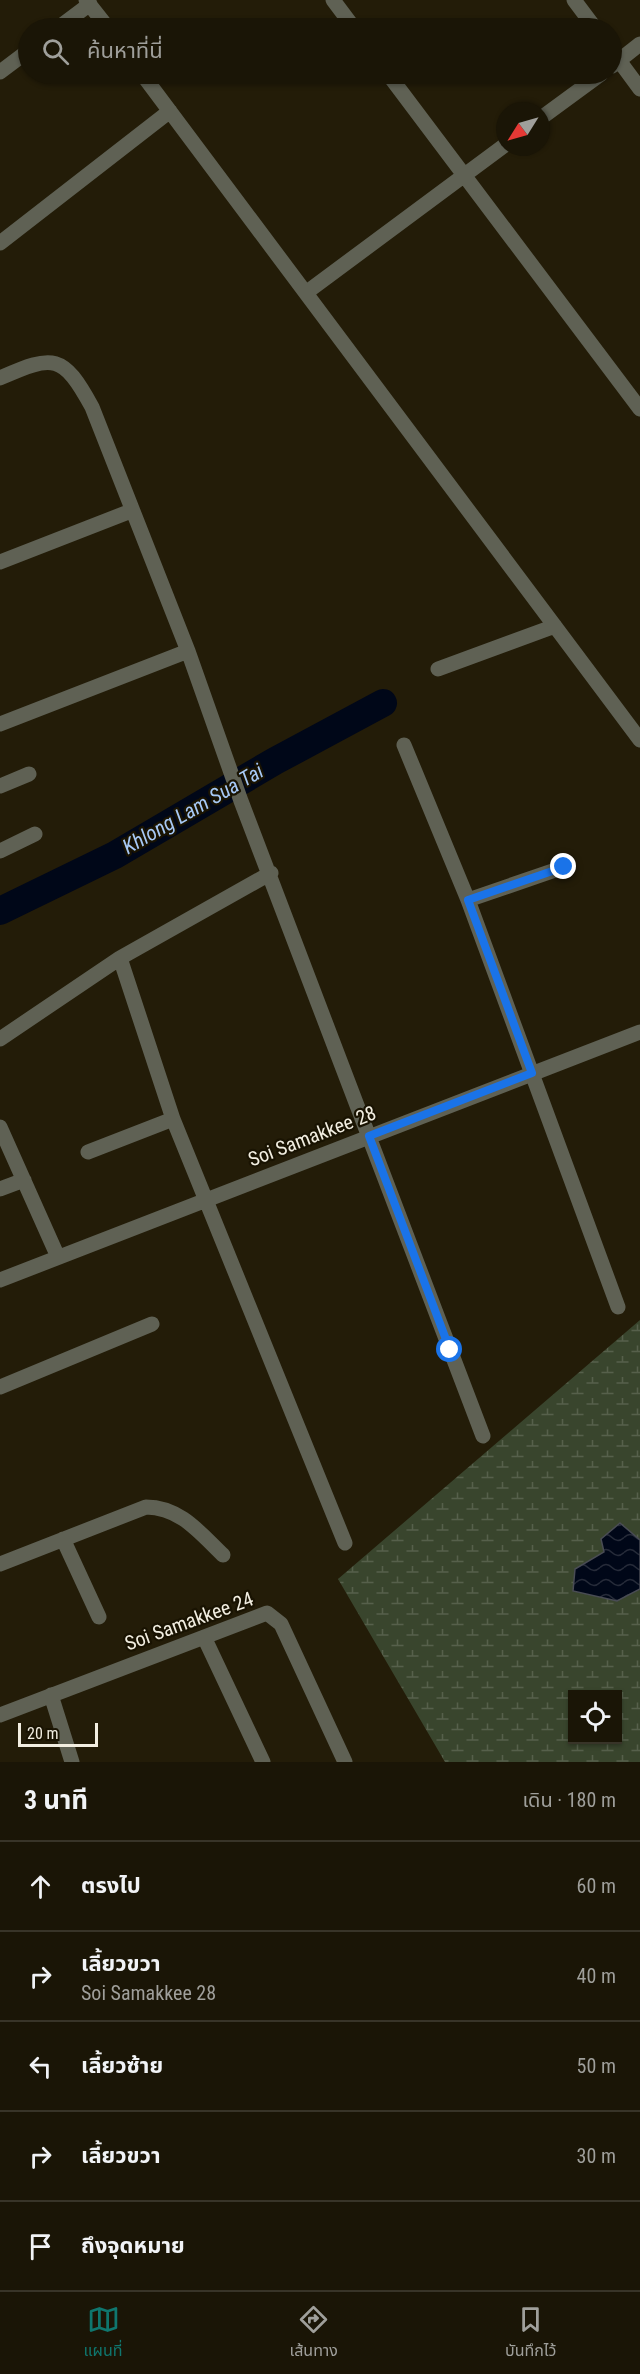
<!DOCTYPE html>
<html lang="th">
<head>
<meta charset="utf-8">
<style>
	body { margin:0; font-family:"Roboto Condensed","Noto Sans Thai",sans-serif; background:#272214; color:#f1f3f6 }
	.controls { position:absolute; right:18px; bottom:18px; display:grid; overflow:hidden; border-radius:0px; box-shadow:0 2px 4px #0004 }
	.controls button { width:54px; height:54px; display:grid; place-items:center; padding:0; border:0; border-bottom:2px solid #383428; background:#1a1506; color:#f1f3f6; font:30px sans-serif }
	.compass { position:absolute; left:496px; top:102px; width:54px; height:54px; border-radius:50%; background:#1a1506; box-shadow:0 2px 4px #0004; rotate:233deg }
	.scale { position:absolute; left:18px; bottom:15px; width:80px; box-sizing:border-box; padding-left:6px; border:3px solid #f2eee1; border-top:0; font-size:16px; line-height:21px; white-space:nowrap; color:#f2eee1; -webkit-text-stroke:4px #191302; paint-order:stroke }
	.stop { position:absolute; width:18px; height:18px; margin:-14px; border:4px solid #1a73e8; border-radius:50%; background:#fff }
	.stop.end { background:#1a73e8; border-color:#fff; box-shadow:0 2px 6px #0008 }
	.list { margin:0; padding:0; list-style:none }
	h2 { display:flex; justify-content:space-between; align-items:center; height:78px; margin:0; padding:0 24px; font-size:26px }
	h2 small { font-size:20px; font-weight:400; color:#9f9f9b }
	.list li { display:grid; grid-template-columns:39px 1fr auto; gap:18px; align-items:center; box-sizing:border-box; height:90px; padding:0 24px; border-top:2px solid #383428 }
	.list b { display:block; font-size:22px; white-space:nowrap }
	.list p { margin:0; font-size:20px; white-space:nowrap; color:#9f9f9b }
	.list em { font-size:20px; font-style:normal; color:#9f9f9b }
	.icon { flex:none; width:33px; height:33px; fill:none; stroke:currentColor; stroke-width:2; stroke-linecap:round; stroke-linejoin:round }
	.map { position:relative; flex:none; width:640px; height:1762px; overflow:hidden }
	.search { position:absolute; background:#1a1506; box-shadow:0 2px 4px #0004; left:18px; right:18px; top:18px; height:66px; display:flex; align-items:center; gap:15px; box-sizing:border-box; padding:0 21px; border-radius:33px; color:#9f9f9b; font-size:22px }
	.sheet { height:528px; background:#1a1506 }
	nav { display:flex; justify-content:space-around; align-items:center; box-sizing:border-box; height:84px; border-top:2px solid #383428; background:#1a1506; font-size:16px; color:#9f9f9b }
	nav a { display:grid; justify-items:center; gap:3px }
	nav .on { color:#0f766e }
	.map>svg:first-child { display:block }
	.wetland { fill:url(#wetland-marsh); fill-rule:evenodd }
	.water { fill:url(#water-waves); stroke:#494c54; stroke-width:1.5 }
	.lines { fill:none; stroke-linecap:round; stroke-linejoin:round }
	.canal { stroke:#000718; stroke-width:28 }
	.minor { stroke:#5f6154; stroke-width:15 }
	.route { stroke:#1a73e8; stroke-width:8 }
	.labels { text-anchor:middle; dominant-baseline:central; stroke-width:4.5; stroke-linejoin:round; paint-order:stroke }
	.street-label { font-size:20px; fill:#f2eee1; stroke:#191302 }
	.water-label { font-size:21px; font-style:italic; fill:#a7c9f6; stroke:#191302 }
</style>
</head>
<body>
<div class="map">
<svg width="640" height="1762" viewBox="0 0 640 1762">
	<defs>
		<pattern id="wetland-marsh" width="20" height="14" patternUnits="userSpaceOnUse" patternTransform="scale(1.5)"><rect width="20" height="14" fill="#39452d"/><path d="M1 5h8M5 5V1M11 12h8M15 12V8" fill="none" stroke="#56604b"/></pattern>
		<pattern id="water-waves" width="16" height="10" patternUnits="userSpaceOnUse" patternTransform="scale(1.5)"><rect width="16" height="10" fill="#000718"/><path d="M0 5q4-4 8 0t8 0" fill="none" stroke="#262b39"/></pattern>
	</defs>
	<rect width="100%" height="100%" fill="#231c08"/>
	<path class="wetland" d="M640,1320V1540L620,1523L604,1552L575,1569L573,1590L617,1601L640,1589V1762H445L338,1579ZM572,1694H618V1740H572Z"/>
	<path class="water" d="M620,1523L640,1540V1589L617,1601L573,1591L575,1569L604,1552L601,1539Z"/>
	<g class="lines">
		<path class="canal" d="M0,911L115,855L275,761L383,703"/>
		<path class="minor" d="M86,0L108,28
			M333,0L354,28
			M574,0L595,28
			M58,28L90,4
			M612,51L640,89
			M612,66L640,44
			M0,72L28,51
			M142,74L640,740
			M388,74L640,409
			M541,118L601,74
			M0,243L170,111
			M307,292L505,145
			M0,378C54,354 63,354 92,407L188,651L241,801L483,1436
			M0,562L131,511
			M438,669L555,626
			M0,724L188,651
			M404,745L468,900L618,1307
			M0,786L29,774
			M0,851L35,834
			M468,900L564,867
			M120,958L173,1119L345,1543
			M0,1039L120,958L271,873
			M0,1127L58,1257
			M88,1152L173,1119
			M0,1189L24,1180
			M0,1280L640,1032
			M0,1387L152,1324
			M63,1539L99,1617
			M0,1564L146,1507C180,1507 200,1533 223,1555
			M204,1637L263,1762
			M51,1695L72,1762
			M0,1715L267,1613L281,1624L345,1762"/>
	</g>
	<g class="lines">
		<path class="route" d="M450,1350L369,1136L532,1073L468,900L564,867"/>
	</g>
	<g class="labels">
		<g class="street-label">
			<text transform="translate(312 1136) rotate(-21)">Soi Samakkee 28</text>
			<text transform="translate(189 1621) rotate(-20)">Soi Samakkee 24</text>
		</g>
		<g class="water-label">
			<text transform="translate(193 809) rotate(-30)">Khlong Lam Sua Tai</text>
		</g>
	</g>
</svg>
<div class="controls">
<button><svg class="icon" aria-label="locate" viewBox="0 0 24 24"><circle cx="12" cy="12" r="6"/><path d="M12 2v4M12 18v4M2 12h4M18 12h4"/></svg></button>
</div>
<svg class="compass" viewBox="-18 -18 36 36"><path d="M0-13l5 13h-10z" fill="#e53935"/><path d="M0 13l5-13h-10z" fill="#9f9f9b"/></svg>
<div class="scale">20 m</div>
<div class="stop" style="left:450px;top:1350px"></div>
<div class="stop end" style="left:564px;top:867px"></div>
<div class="search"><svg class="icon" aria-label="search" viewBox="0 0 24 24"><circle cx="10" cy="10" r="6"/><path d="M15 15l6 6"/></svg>ค้นหาที่นี่</div>
</div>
<section class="sheet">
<h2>3 นาที<small>เดิน · 180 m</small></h2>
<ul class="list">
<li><svg class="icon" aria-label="ahead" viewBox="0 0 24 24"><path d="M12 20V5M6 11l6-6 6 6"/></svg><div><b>ตรงไป</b></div><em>60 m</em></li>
<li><svg class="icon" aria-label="right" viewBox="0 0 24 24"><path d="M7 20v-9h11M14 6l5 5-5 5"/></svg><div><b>เลี้ยวขวา</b><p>Soi Samakkee 28</p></div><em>40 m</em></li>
<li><svg class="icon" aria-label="left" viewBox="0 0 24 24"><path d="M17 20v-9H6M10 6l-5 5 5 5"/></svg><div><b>เลี้ยวซ้าย</b></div><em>50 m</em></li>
<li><svg class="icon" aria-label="right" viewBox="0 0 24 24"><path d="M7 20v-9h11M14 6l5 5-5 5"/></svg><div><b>เลี้ยวขวา</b></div><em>30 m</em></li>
<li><svg class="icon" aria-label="arrive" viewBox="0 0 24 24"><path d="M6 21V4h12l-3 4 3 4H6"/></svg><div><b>ถึงจุดหมาย</b></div></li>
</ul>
</section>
<nav>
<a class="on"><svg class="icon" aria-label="map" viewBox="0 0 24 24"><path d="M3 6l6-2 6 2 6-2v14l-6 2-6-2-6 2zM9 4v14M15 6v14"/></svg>แผนที่</a>
<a><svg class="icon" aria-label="directions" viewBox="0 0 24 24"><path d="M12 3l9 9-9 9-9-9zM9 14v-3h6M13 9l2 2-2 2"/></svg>เส้นทาง</a>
<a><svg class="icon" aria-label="saved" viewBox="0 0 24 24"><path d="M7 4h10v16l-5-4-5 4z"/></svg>บันทึกไว้</a>
</nav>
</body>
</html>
